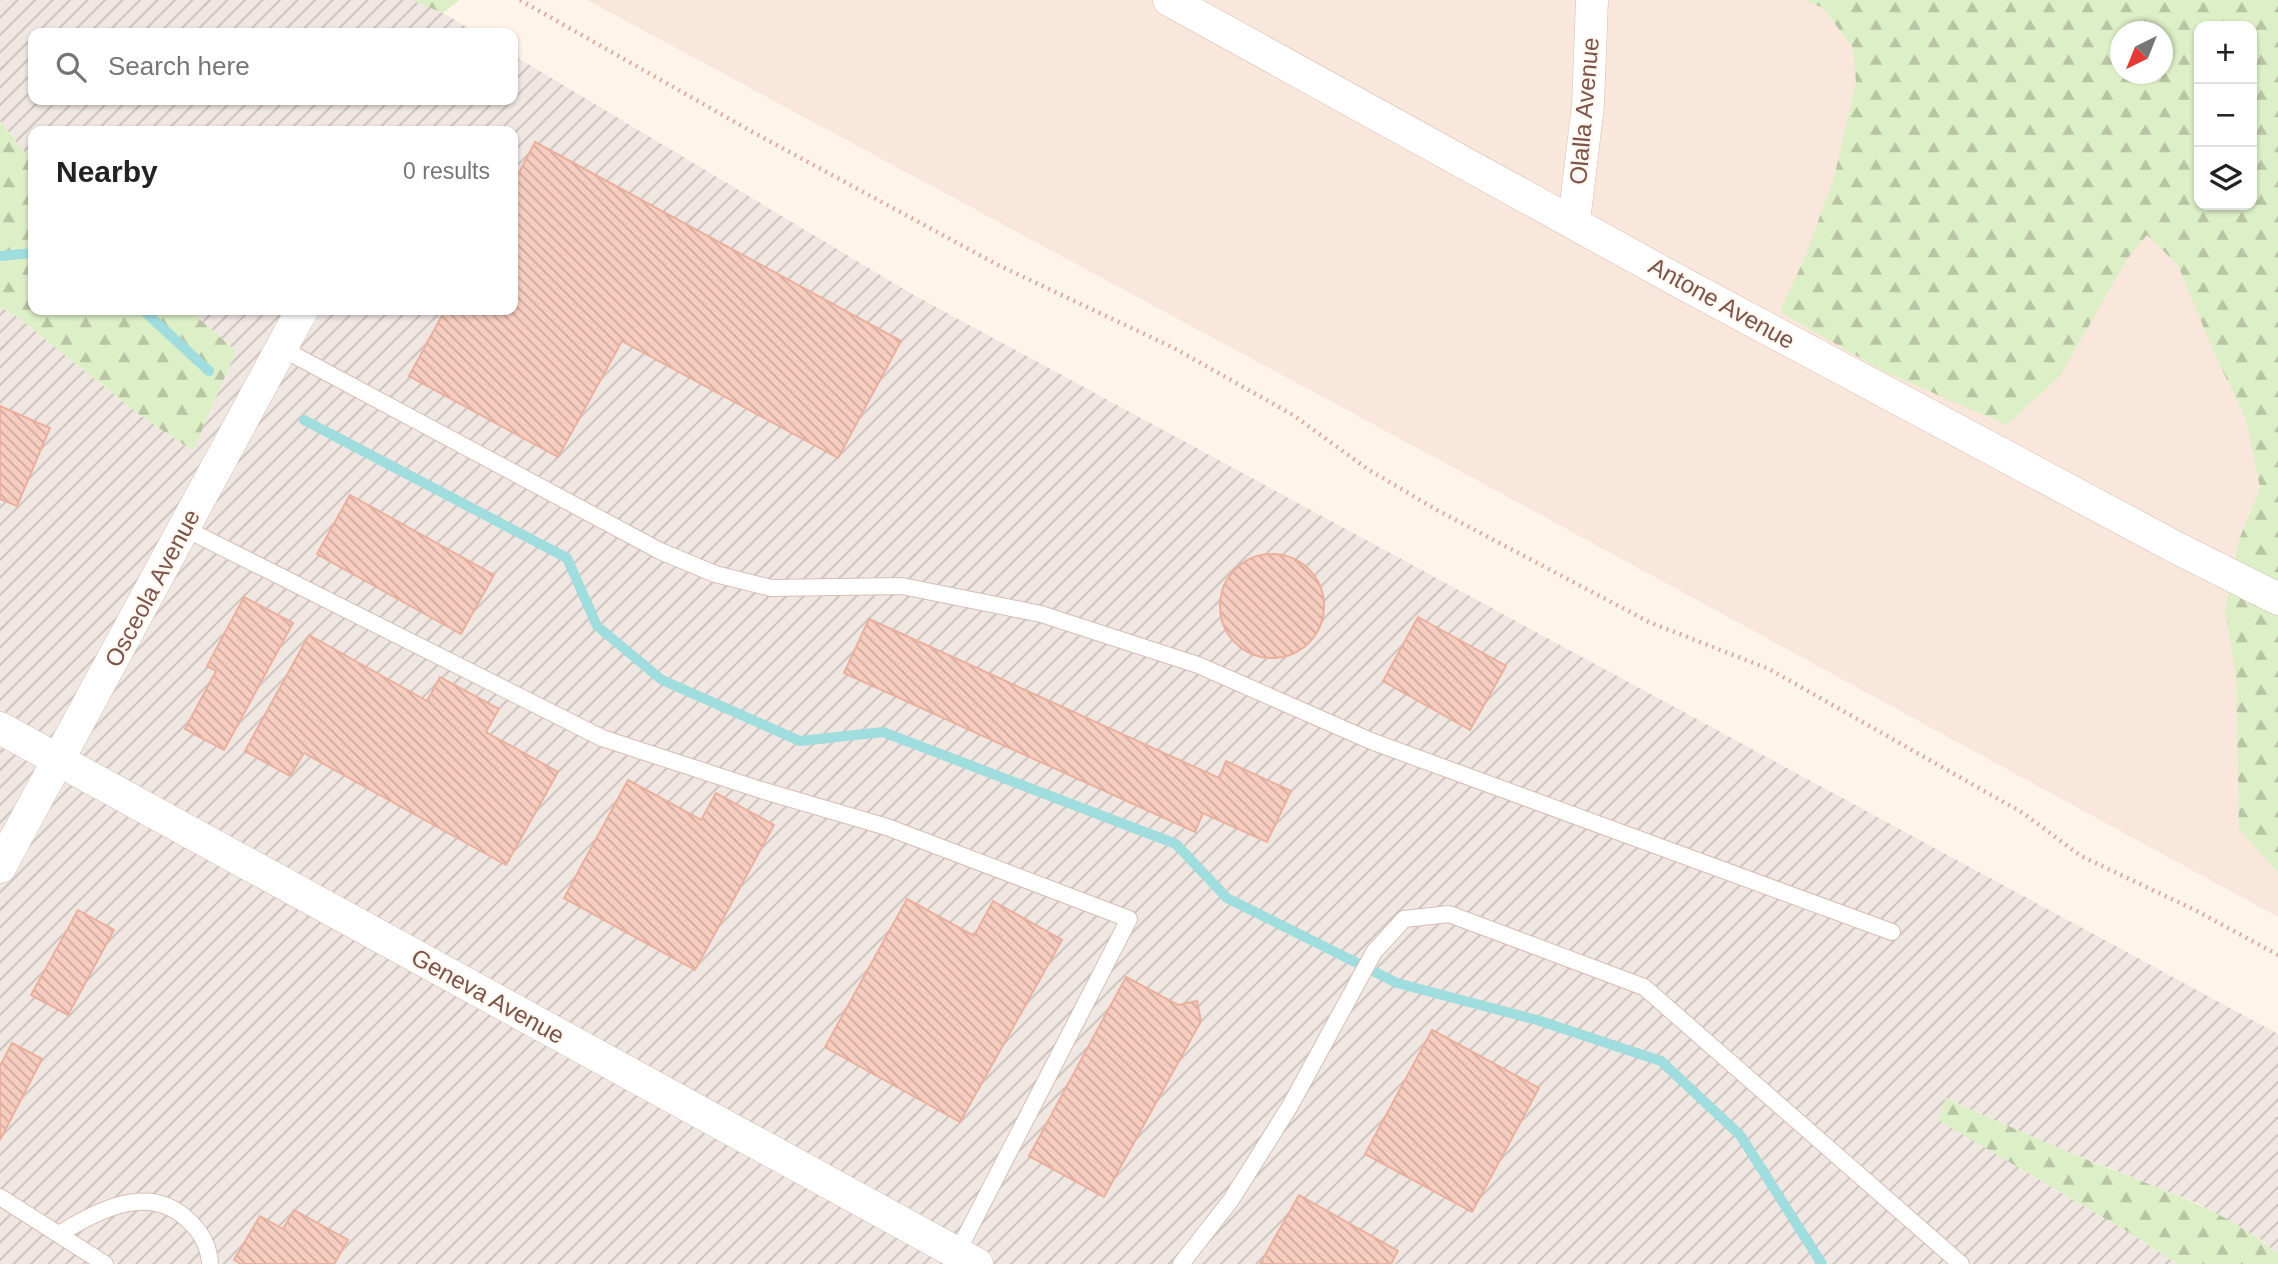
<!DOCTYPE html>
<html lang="en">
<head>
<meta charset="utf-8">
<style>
	body { margin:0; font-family:Arial,sans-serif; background:#f6f6f6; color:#222 }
	.controls { position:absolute; right:21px; top:21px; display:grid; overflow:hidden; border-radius:14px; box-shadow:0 2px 5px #0004 }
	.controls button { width:63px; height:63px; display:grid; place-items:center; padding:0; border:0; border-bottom:2px solid #e0e0e0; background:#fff; color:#222; font:35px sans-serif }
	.compass { position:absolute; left:2110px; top:21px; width:63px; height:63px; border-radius:50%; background:#fff; box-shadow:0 2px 5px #0004; rotate:223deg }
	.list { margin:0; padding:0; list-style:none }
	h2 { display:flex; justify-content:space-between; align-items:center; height:91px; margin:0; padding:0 28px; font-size:30px }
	h2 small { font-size:23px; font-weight:400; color:#767676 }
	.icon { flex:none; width:38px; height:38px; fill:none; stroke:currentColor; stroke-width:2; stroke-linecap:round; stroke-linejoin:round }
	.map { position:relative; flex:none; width:2278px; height:1264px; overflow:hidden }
	.search { position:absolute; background:#fff; box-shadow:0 2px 5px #0004; left:28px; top:28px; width:490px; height:77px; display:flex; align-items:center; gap:18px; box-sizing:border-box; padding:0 24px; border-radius:14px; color:#767676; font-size:26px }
	.panel { position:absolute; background:#fff; box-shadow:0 2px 5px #0004; left:28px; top:126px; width:490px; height:189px; border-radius:14px }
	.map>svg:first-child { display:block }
	.residential { fill:#f9e7db; fill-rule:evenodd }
	.industrial { fill:url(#industrial-furrows) }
	.forest { fill:url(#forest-firs); fill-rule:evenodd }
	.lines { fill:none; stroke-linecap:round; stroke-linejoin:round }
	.stream { stroke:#a0ddde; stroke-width:10 }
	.building { fill:url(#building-back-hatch); stroke:#ebb09d; stroke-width:2 }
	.service-casing { stroke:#d7beb2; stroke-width:18 }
	.minor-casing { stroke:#d7beb2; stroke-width:33 }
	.path { stroke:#ddafa1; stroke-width:4.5; stroke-dasharray:2 5; stroke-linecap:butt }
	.service { stroke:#fff; stroke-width:16 }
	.minor { stroke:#fff; stroke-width:32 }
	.labels { text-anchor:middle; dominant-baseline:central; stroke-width:5; stroke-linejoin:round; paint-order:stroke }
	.street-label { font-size:24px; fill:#7d5449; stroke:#fff8f3 }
</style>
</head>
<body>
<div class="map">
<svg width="2278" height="1264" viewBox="0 0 2278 1264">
	<defs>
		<pattern id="industrial-furrows" width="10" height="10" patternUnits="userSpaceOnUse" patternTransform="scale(1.75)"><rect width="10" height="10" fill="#f0e7e3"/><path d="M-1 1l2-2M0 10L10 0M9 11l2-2" fill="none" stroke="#c8beba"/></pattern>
		<pattern id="forest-firs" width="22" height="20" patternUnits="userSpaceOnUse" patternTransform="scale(1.75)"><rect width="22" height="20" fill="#dcefc6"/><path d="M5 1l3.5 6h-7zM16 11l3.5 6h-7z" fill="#b8c4a3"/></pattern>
		<pattern id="building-back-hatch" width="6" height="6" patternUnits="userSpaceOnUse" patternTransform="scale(1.75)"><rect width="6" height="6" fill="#f7cdbf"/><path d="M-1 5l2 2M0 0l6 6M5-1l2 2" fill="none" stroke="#cda99d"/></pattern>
	</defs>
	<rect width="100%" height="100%" fill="#fef4ea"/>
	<path class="residential" d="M587,0H2278V917L1519,503ZM2199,26H2252V205H2199ZM2120,32H2162V74H2120Z"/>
	<path class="industrial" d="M0,0H411L443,13L477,33H33V100H513V55L912,294L2278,1034V1254L2260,1239L2197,1203L2029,1136L1946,1098L1939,1120L2133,1235L2178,1264H0V307L15,315L140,415L193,451L236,351L189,310H513V131H33V163L0,121Z"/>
	<path class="forest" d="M411,0H459L443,13Z
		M1805,0H2278V873L2239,829L2236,676L2225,610L2239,540L2260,488L2247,422L2213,350L2178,265L2147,235L2127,259L2060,376L2007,425L1885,372L1780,312L1805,257L1834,178L1856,82L1853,48L1823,8ZM2199,26H2252V205H2199ZM2120,32H2162V74H2120Z
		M0,121L33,163V310H189L236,351L193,451L140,415L15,315L0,307Z
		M1946,1098C1996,1121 2046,1143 2098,1164C2160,1189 2227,1210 2278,1254V1264H2178L2133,1235L1938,1120Z"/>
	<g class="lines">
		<path class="stream" d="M0,256L33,253
			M143,310L209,371
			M304,420L567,558L597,626L662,680L800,741L883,732L1176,844L1227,898L1397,983L1537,1020L1661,1061L1740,1135L1822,1264"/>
	</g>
	<path class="building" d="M535,142L901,341L838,458L622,341L558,457L409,376L445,310H513V184Z
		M0,406L50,428L17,506L0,499Z
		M350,495L494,575L461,634L317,554Z
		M1220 606a52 52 0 1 1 104 0a52 52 0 1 1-104 0Z
		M244,597L293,623L224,750L185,729L216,671L207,666Z
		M1418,617L1506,666L1470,730L1383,681Z
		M869,619L1219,778L1226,761L1291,791L1267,842L1203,813L1195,832L844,673Z
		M309,635L427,701L440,677L499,709L486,732L558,772L506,865L304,753L290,776L245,751Z
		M628,780L701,820L716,793L774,825L695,970L564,898Z
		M907,899L974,936L993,901L1062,940L960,1122L825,1047Z
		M78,910L114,930L68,1015L31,995Z
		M1126,977L1178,1005L1197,1001L1201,1021L1104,1197L1029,1156Z
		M1432,1030L1539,1088L1472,1212L1365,1154Z
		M12,1043L42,1059L0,1140V1066Z
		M1299,1195L1398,1251L1391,1264H1260Z
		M294,1210L348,1240L334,1264H241L234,1260L260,1216L283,1229Z"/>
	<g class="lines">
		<g class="service-casing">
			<path id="service" d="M281,348L660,551L715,574L771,588L902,586L1041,614L1198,665L1371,741L1892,932
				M184,528L602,738L761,790L887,827L1129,919L957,1253
				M0,1197L105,1264
				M59,1234C98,1210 150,1182 189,1221C202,1233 209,1246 210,1264
				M1181,1264L1231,1200L1290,1106L1374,952L1404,919L1449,914L1644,987L1961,1264"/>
		</g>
		<g class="minor-casing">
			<path id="minor" d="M1169,0L1682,283L2175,547L2278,599
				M1574,221L1588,105L1592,0
				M0,728L977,1264
				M0,867L302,310"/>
		</g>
		<path class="path" d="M520,0L749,130L998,265L1174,348L1293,415L1369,470L1437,510L1649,622L1769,669L2023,813L2081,856L2197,911L2278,955"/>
		<use href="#service" class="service"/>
		<use href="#minor" class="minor"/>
	</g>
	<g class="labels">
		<g class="street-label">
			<text transform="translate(1584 111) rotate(-85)">Olalla Avenue</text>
			<text transform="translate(1722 303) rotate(29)">Antone Avenue</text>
			<text transform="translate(152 588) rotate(-62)">Osceola Avenue</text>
			<text transform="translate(488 996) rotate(29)">Geneva Avenue</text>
		</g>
	</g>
</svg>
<div class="controls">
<button>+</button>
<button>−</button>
<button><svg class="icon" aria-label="layers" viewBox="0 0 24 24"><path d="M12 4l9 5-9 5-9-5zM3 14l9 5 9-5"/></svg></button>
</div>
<svg class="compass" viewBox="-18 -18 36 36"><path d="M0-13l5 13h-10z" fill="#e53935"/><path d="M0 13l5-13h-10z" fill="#767676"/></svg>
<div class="search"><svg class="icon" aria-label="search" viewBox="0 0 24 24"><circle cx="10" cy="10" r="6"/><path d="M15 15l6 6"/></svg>Search here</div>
<section class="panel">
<h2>Nearby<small>0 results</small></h2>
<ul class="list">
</ul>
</section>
</div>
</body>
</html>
